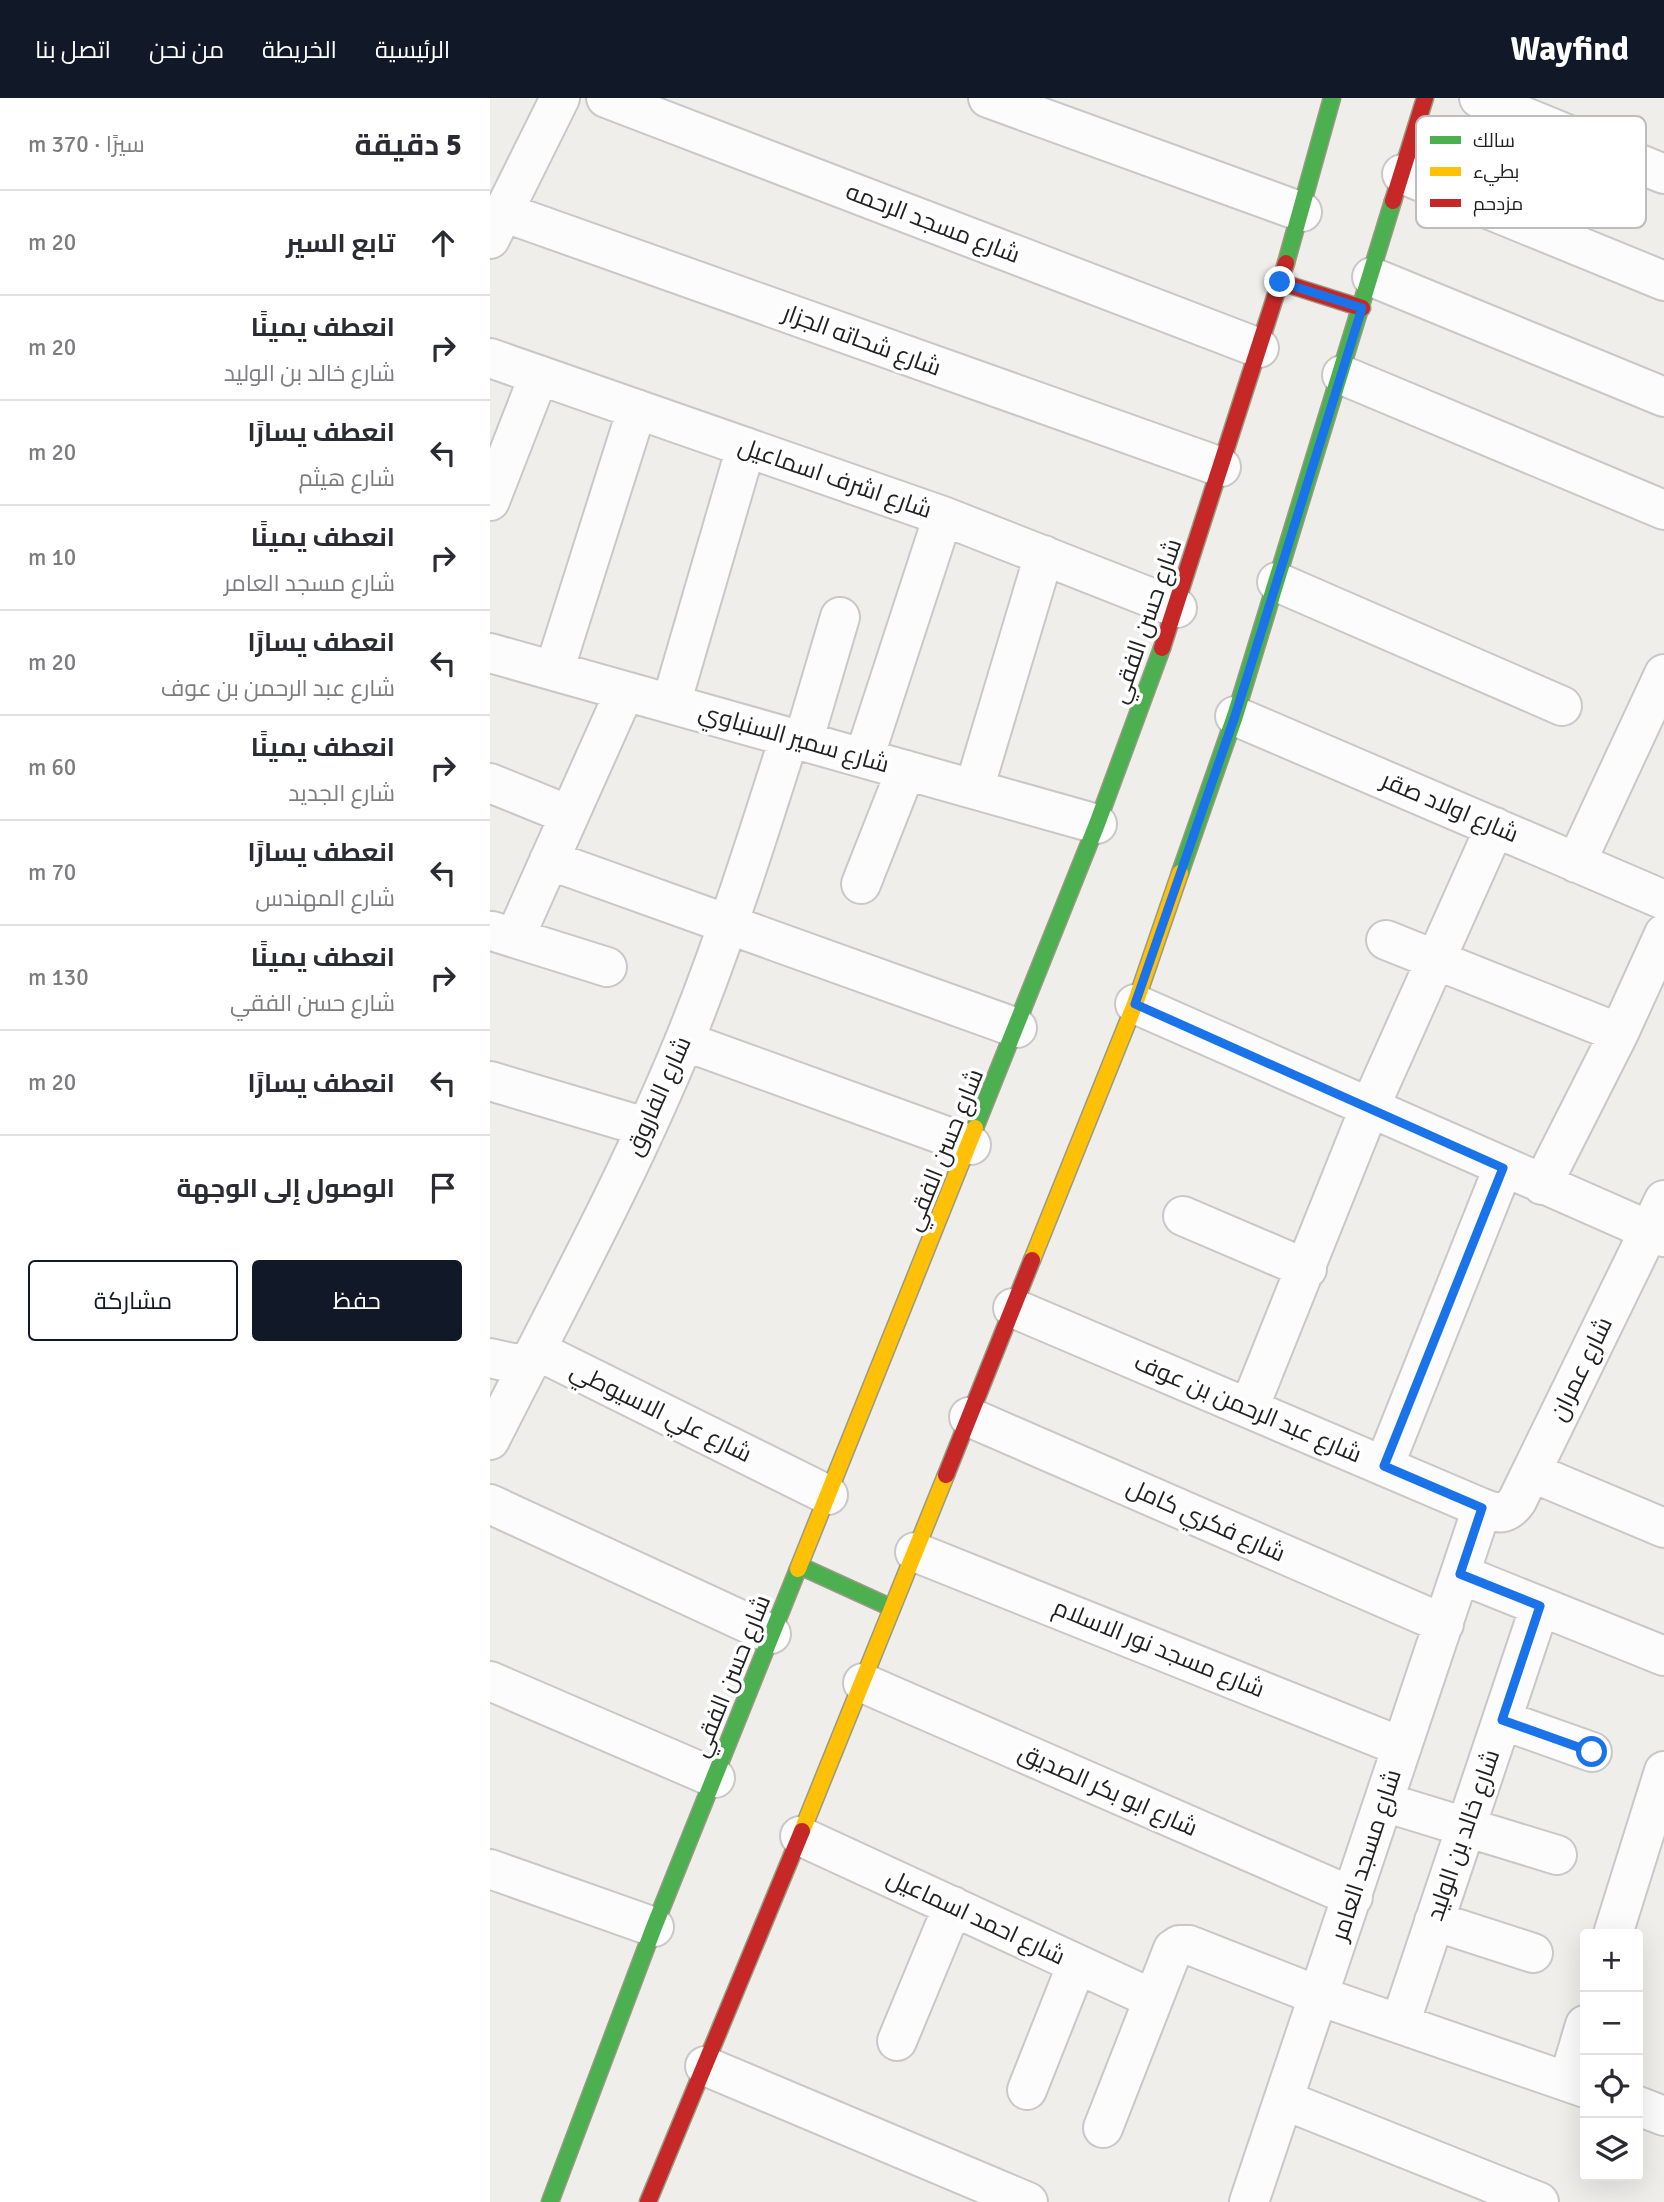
<!DOCTYPE html>
<html lang="ar">
<head>
<meta charset="utf-8">
<style>
	body { margin:0; font-family:Signika,Cairo,sans-serif; background:#f7f7f7; color:#2b2b33; direction:rtl }
	.controls { position:absolute; right:21px; bottom:21px; display:grid; overflow:hidden; border-radius:7px; box-shadow:0 7px 28px #0002 }
	.controls button { width:63px; height:63px; display:grid; place-items:center; padding:0; border:0; border-bottom:2px solid #e1e1e2; background:#fff; color:#2b2b33; font:35px sans-serif }
	.stop { position:absolute; width:21px; height:21px; margin:-16px; border:5px solid #1a73e8; border-radius:50%; background:#fff }
	.stop.end { background:#1a73e8; border-color:#fff; box-shadow:0 2px 7px #0008 }
	.list { margin:0; padding:0; list-style:none }
	h2 { display:flex; justify-content:space-between; align-items:center; height:91px; margin:0; padding:0 28px; font-size:30px }
	h2 small { font-size:23px; font-weight:400; color:#7c7c81 }
	.list li { display:grid; grid-template-columns:46px 1fr auto; gap:21px; align-items:center; box-sizing:border-box; height:105px; padding:0 28px; border-top:2px solid #e1e1e2 }
	.list b { display:block; font-size:26px; white-space:nowrap }
	.list p { margin:0; font-size:23px; white-space:nowrap; color:#7c7c81 }
	.list em { font-size:23px; font-style:normal; color:#7c7c81 }
	.actions { display:flex; gap:14px; padding:21px 28px }
	.actions a { flex:1; padding:16px 0; border:2px solid #111827; border-radius:7px; text-align:center; font-size:24px; color:#111827 }
	.actions .main { background:#111827; color:#fff }
	.icon { flex:none; width:38px; height:38px; fill:none; stroke:currentColor; stroke-width:2; stroke-linecap:round; stroke-linejoin:round }
	.map { position:relative; flex:none; width:1174px; height:2104px; overflow:hidden; direction:ltr }
	header { display:flex; align-items:center; gap:42px; box-sizing:border-box; height:98px; padding:0 35px; background:#111827; color:#fff }
	header strong { font-size:33px }
	nav { display:flex; gap:38px; margin-inline-start:auto; font-size:24px }
	main { display:flex }
	aside { flex:1; background:#fff }
	.map>svg:first-child { display:block }
	.lines { fill:none; stroke-linecap:round; stroke-linejoin:round }
	.street-casing { stroke:#c9c8c7; stroke-width:42 }
	.fast-casing { stroke:#999a82; stroke-width:19 }
	.slow-casing { stroke:#999a82; stroke-width:19 }
	.jam-casing { stroke:#999a82; stroke-width:19 }
	.street { stroke:#fdfcfc; stroke-width:38 }
	.fast { stroke:#4caf50; stroke-width:16 }
	.slow { stroke:#ffc107; stroke-width:16 }
	.jam { stroke:#c62828; stroke-width:16 }
	.route { stroke:#1a73e8; stroke-width:9 }
	.labels { text-anchor:middle; dominant-baseline:central; stroke-width:7; stroke-linejoin:round; paint-order:stroke }
	.street-label { font-size:24px; fill:#222; stroke:#fff }
	.key { fill:#fff; stroke:#bdbdbd; stroke-width:2 }
	.key-label { font-size:19px; fill:#222 }
</style>
</head>
<body>
<header>
<strong>Wayfind</strong>
<nav><a>الرئيسية</a><a>الخريطة</a><a>من نحن</a><a>اتصل بنا</a></nav>
</header>
<main>
<div class="map">
<svg width="1174" height="2104" viewBox="0 0 1174 2104">
	<rect width="100%" height="100%" fill="#f0eeeb"/>
	<g class="lines">
		<g class="street-casing">
			<path id="street" d="M116,0L769,250
				M498,0L812,114
				M989,0L1174,76
				M912,76L1174,183
				M13,114L731,369
				M0,141L70,0
				M882,179L1174,299
				M0,260L453,418L687,510
				M852,277L1174,412
				M0,403L49,277
				M787,484L1072,608
				M0,555L607,726
				M64,573L147,311
				M181,606L256,349
				M745,618L1174,802
				M313,644L350,519
				M374,660L453,418
				M0,685L79,717
				M484,691L554,457
				M59,762L527,930
				M1086,765L1174,576
				M371,786L416,672
				M2,833L117,869
				M25,839L135,593
				M896,842L1129,935
				M645,906L1174,1139
				M194,943L481,1047
				M0,983L155,1029
				M1052,1087L1129,935L1174,836
				M693,1118L817,1171
				M523,1210L992,1410C1008,1416 1016,1418 1027,1403L1174,1102
				M0,1260L27,1266L46,1259H60L338,1397
				M759,1310L879,1011L1005,729
				M479,1319L954,1526
				M0,1342C66,1211 140,1076 195,941C235,842 267,741 299,640
				M894,1368L1013,1070
				M1041,1374L1174,1430
				M0,1406L281,1536
				M425,1454L912,1649
				M970,1476L1174,1558
				M0,1583L225,1680
				M373,1585L863,1799
				M1012,1622L1102,1654
				M894,1704L1067,1757
				M310,1738L663,1901
				M0,1771L164,1829
				M944,1823L1043,1855
				M1123,1836L1174,1673
				M910,1926L1050,1508
				M407,1943L463,1808
				M215,1968L538,2104
				M1078,1984L1095,1927
				M537,1992L587,1866
				M794,2002L1049,2104
				M1148,2008L1174,2018
				M613,2030L683,1851L689,1847H699L829,1898L1095,1990
				M759,2104L992,1410"/>
		</g>
		<g class="fast-casing">
			<path id="fast" d="M796,165L842,0
				M690,775L745,618L903,103
				M485,1030L607,726L672,550
				M310,1468L402,1510
				M60,2104L164,1829L308,1471"/>
		</g>
		<g class="slow-casing">
			<path id="slow" d="M542,1162L645,906L690,775
				M308,1471L485,1030
				M312,1733L456,1377"/>
		</g>
		<g class="jam-casing">
			<path id="jam" d="M903,103L935,0
				M790,184L872,210
				M672,550L796,165
				M456,1377L542,1162
				M158,2104L312,1733"/>
		</g>
		<use href="#street" class="street"/>
		<use href="#fast" class="fast"/>
		<use href="#slow" class="slow"/>
		<use href="#jam" class="jam"/>
	</g>
	<g class="lines">
		<path class="route" d="M790,184L872,210L745,618L645,906L1013,1070L894,1368L992,1410L970,1476L1050,1508L1012,1622L1102,1654"/>
	</g>
	<g class="labels">
		<g class="street-label">
			<text transform="translate(443 125) rotate(21)">شارع مسجد الرحمه</text>
			<text transform="translate(372 242) rotate(20)">شارع شحاته الجزار</text>
			<text transform="translate(345 380) rotate(19)">شارع اشرف اسماعيل</text>
			<text transform="translate(656 523) rotate(-71)">شارع حسن الفقي</text>
			<text transform="translate(304 640) rotate(16)">شارع سمير السنباوي</text>
			<text transform="translate(960 709) rotate(23)">شارع اولاد صقر</text>
			<text transform="translate(168 998) rotate(-66)">شارع الفاروق</text>
			<text transform="translate(454 1052) rotate(-68)">شارع حسن الفقي</text>
			<text transform="translate(1091 1271) rotate(-64)">شارع عمران</text>
			<text transform="translate(758 1310) rotate(23)">شارع عبد الرحمن بن عوف</text>
			<text transform="translate(171 1314) rotate(26)">شارع علي الاسيوطي</text>
			<text transform="translate(716 1422) rotate(24)">شارع فكري كامل</text>
			<text transform="translate(669 1550) rotate(22)">شارع مسجد نور الاسلام</text>
			<text transform="translate(241 1578) rotate(-68)">شارع حسن الفقي</text>
			<text transform="translate(618 1692) rotate(24)">شارع ابو بكر الصديق</text>
			<text transform="translate(973 1737) rotate(-71)">شارع خالد بن الوليد</text>
			<text transform="translate(876 1757) rotate(-72)">شارع مسجد العامر</text>
			<text transform="translate(486 1819) rotate(25)">شارع احمد اسماعيل</text>
		</g>
	</g>
	<rect x="926" y="18" width="230" height="112" rx="10" class="key"/>
	<rect x="940" y="38" width="31" height="8" fill="#4caf50"/>
	<rect x="940" y="69" width="31" height="9" fill="#ffc107"/>
	<rect x="940" y="101" width="31" height="8" fill="#c62828"/>
	<g class="key-label">
		<text x="983" y="49">سالك</text>
		<text x="983" y="80">بطيء</text>
		<text x="983" y="112">مزدحم</text>
	</g>
</svg>
<div class="controls">
<button>+</button>
<button>−</button>
<button><svg class="icon" aria-label="locate" viewBox="0 0 24 24"><circle cx="12" cy="12" r="6"/><path d="M12 2v4M12 18v4M2 12h4M18 12h4"/></svg></button>
<button><svg class="icon" aria-label="layers" viewBox="0 0 24 24"><path d="M12 4l9 5-9 5-9-5zM3 14l9 5 9-5"/></svg></button>
</div>
<div class="stop" style="left:1102px;top:1654px"></div>
<div class="stop end" style="left:790px;top:184px"></div>
</div>
<aside>
<h2>5 دقيقة<small>سيرًا · 370 m</small></h2>
<ul class="list">
<li><svg class="icon" aria-label="ahead" viewBox="0 0 24 24"><path d="M12 20V5M6 11l6-6 6 6"/></svg><div><b>تابع السير</b></div><em>20 m</em></li>
<li><svg class="icon" aria-label="right" viewBox="0 0 24 24"><path d="M7 20v-9h11M14 6l5 5-5 5"/></svg><div><b>انعطف يمينًا</b><p>شارع خالد بن الوليد</p></div><em>20 m</em></li>
<li><svg class="icon" aria-label="left" viewBox="0 0 24 24"><path d="M17 20v-9H6M10 6l-5 5 5 5"/></svg><div><b>انعطف يسارًا</b><p>شارع هيثم</p></div><em>20 m</em></li>
<li><svg class="icon" aria-label="right" viewBox="0 0 24 24"><path d="M7 20v-9h11M14 6l5 5-5 5"/></svg><div><b>انعطف يمينًا</b><p>شارع مسجد العامر</p></div><em>10 m</em></li>
<li><svg class="icon" aria-label="left" viewBox="0 0 24 24"><path d="M17 20v-9H6M10 6l-5 5 5 5"/></svg><div><b>انعطف يسارًا</b><p>شارع عبد الرحمن بن عوف</p></div><em>20 m</em></li>
<li><svg class="icon" aria-label="right" viewBox="0 0 24 24"><path d="M7 20v-9h11M14 6l5 5-5 5"/></svg><div><b>انعطف يمينًا</b><p>شارع الجديد</p></div><em>60 m</em></li>
<li><svg class="icon" aria-label="left" viewBox="0 0 24 24"><path d="M17 20v-9H6M10 6l-5 5 5 5"/></svg><div><b>انعطف يسارًا</b><p>شارع المهندس</p></div><em>70 m</em></li>
<li><svg class="icon" aria-label="right" viewBox="0 0 24 24"><path d="M7 20v-9h11M14 6l5 5-5 5"/></svg><div><b>انعطف يمينًا</b><p>شارع حسن الفقي</p></div><em>130 m</em></li>
<li><svg class="icon" aria-label="left" viewBox="0 0 24 24"><path d="M17 20v-9H6M10 6l-5 5 5 5"/></svg><div><b>انعطف يسارًا</b></div><em>20 m</em></li>
<li><svg class="icon" aria-label="arrive" viewBox="0 0 24 24"><path d="M6 21V4h12l-3 4 3 4H6"/></svg><div><b>الوصول إلى الوجهة</b></div></li>
</ul>
<div class="actions"><a class="main">حفظ</a><a>مشاركة</a></div>
</aside>
</main>
</body>
</html>
